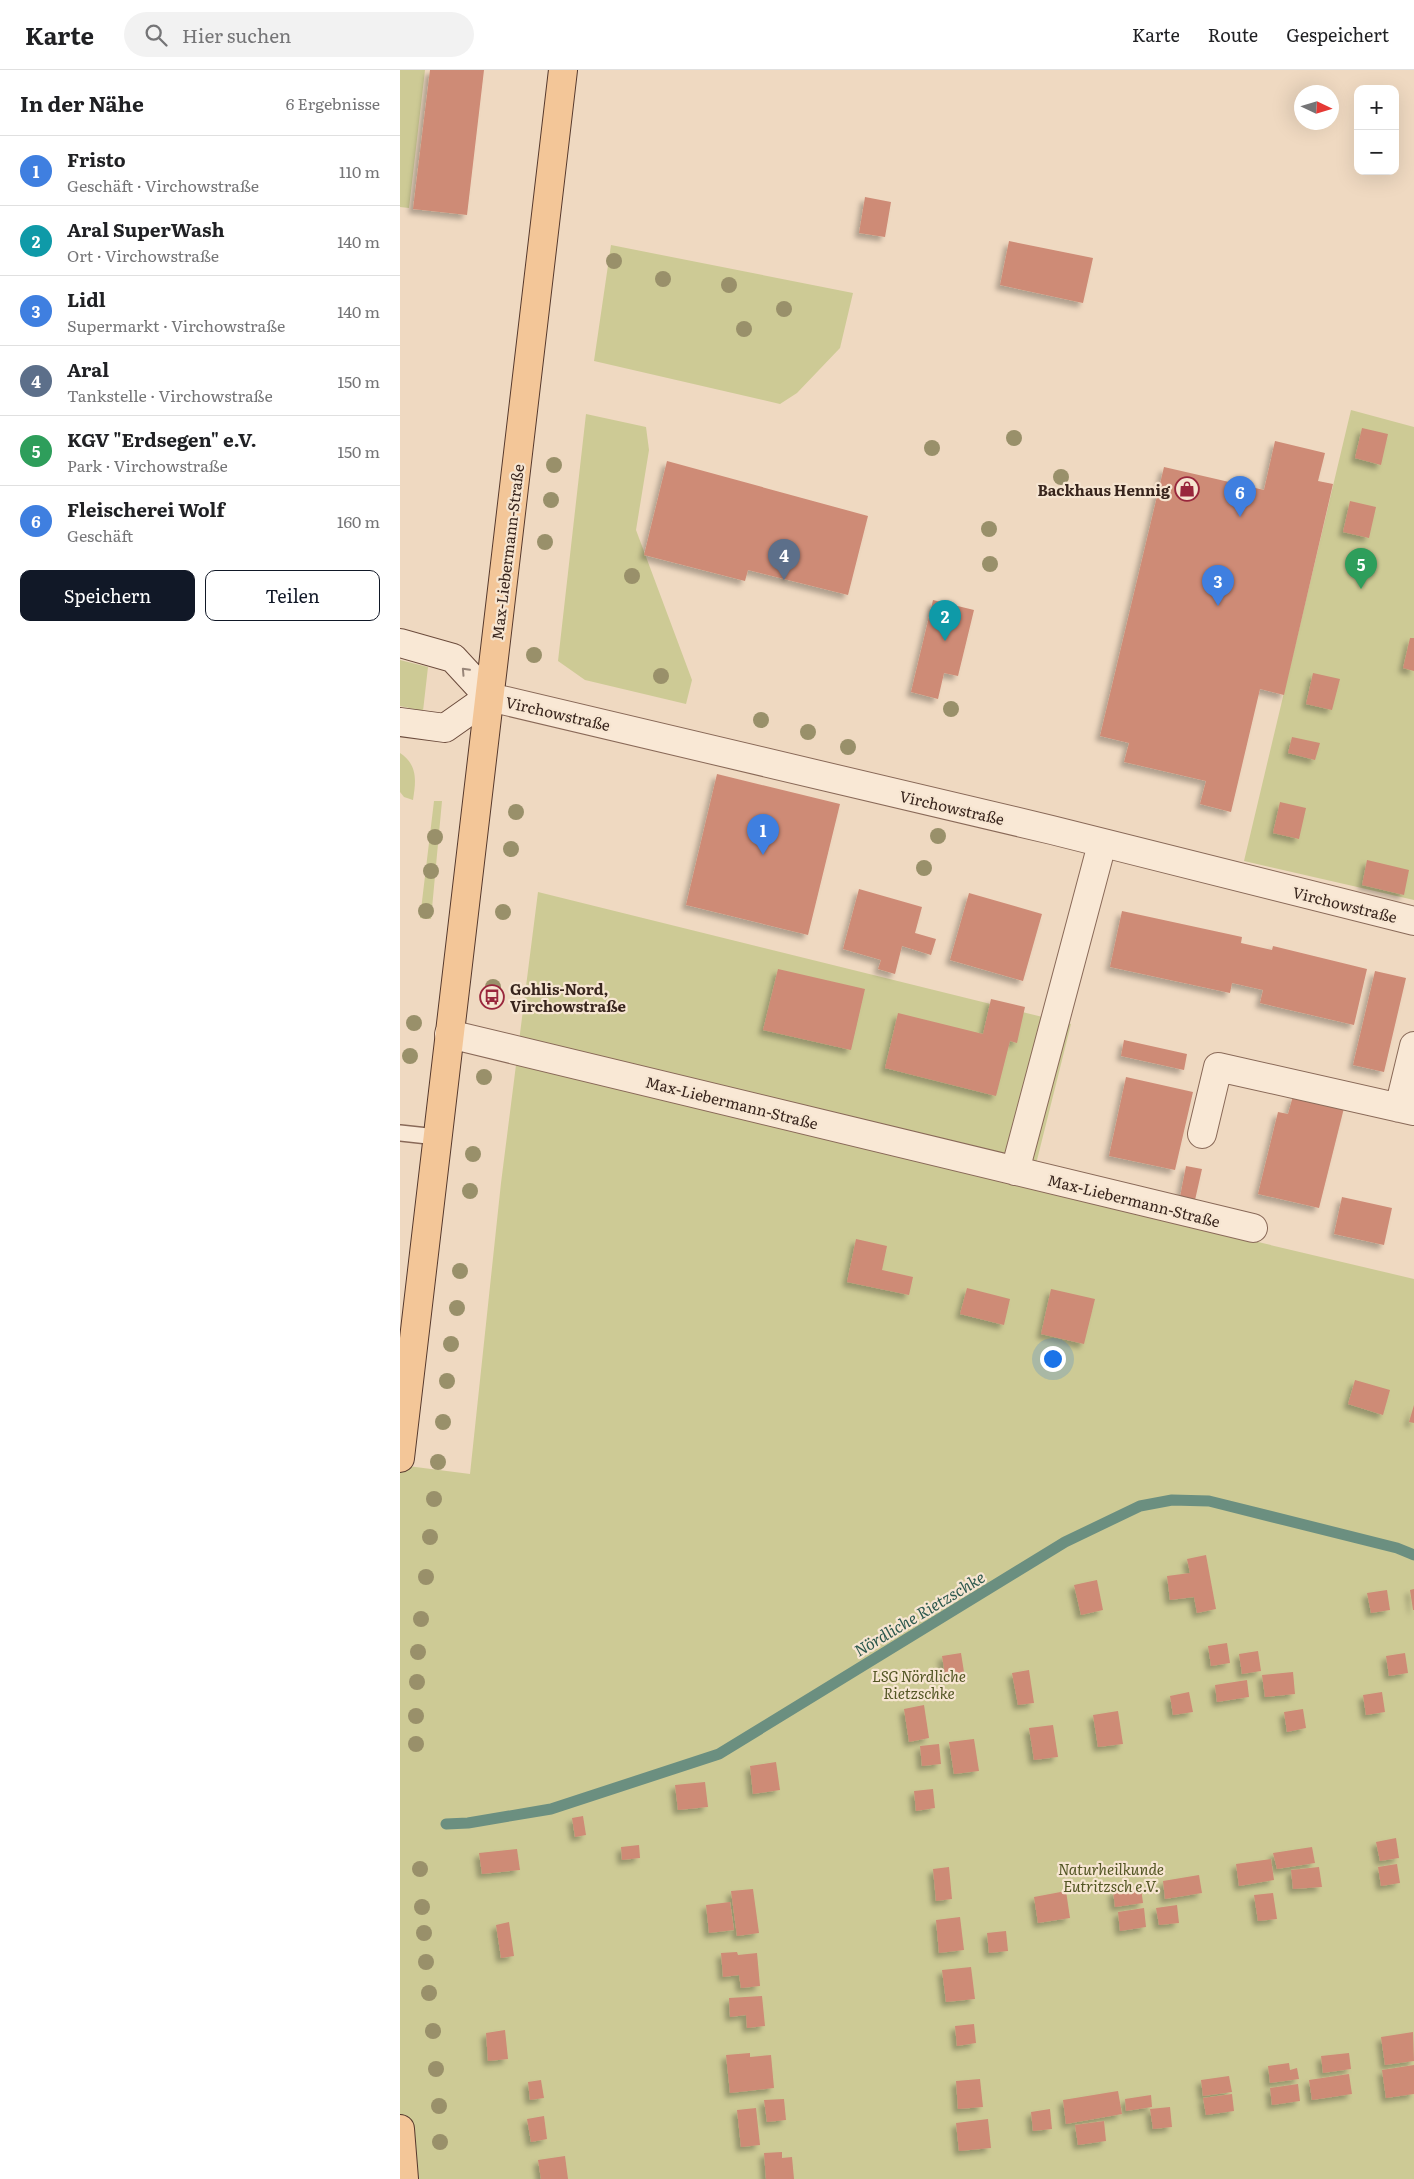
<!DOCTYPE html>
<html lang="de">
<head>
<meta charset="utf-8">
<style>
	body { margin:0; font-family:Literata,serif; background:#f2f2f2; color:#202124 }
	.controls { position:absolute; right:15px; top:15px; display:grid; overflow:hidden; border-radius:10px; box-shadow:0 5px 20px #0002 }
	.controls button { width:45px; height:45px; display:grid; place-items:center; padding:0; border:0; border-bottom:1px solid #e0e0e0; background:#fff; color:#202124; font:25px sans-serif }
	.compass { position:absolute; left:894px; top:15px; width:45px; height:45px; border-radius:50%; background:#fff; box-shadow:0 5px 20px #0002; rotate:94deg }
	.you { position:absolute; left:652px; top:1288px; width:18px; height:18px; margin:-12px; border:4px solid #fff; border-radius:50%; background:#1a73e8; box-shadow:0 0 0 8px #1a73e833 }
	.badge { display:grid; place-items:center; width:32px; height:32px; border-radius:50%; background:#111827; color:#fff; font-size:16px; font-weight:700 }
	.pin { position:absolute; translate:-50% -41px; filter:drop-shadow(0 1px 2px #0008) }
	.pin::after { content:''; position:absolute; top:26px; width:18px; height:15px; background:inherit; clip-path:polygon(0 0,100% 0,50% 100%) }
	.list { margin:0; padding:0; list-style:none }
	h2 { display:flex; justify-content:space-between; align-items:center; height:65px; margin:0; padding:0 20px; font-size:21px }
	h2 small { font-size:16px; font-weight:400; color:#757577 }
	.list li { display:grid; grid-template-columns:32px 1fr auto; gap:15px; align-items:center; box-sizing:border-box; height:70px; padding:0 20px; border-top:1px solid #e0e0e0 }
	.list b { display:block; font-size:19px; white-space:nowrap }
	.list p { margin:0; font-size:16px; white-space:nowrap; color:#757577 }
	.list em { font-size:16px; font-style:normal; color:#757577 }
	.actions { display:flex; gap:10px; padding:15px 20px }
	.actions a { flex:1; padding:11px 0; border:1px solid #111827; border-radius:10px; text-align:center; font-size:18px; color:#111827 }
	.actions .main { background:#111827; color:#fff }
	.icon { flex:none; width:28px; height:28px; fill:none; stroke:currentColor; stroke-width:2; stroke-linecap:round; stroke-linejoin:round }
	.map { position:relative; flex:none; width:1014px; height:2109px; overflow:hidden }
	header { display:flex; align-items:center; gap:30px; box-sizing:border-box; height:70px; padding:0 25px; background:#fff; border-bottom:1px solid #e0e0e0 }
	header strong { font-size:24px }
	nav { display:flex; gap:28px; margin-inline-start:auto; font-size:18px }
	.search { width:350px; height:45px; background:#f2f2f2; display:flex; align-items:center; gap:12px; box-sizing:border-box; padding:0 18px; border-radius:28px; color:#757577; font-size:19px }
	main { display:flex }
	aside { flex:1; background:#fff }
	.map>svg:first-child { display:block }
	.green { fill:#cdca95 }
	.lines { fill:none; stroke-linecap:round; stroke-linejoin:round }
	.stream { stroke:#6b8f80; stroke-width:11 }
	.building { fill:#ce8b76; filter:url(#shadow) }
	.lane-casing { stroke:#896958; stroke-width:18 }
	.street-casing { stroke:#896958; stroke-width:30 }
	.secondary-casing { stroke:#6b4b3c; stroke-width:30 }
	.primary-casing { stroke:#56392d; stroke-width:30 }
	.lane { stroke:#f9e8d5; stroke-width:15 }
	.street { stroke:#f9e8d5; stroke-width:28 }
	.secondary { stroke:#f9e8d5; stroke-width:28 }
	.primary { stroke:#f3c698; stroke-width:28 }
	.tree { fill:#99906a }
	.oneway { stroke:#988679 }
	.labels { text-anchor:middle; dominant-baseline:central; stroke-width:4.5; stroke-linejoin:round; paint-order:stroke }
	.poi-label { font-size:15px; font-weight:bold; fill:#38251d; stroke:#f6e5d1; text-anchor:end }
	.street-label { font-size:15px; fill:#38251d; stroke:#f6e5d1 }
	.park-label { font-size:15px; font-style:italic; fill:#525523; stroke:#f6e5d1 }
	.water-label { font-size:16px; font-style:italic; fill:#2c584d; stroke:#f6e5d1 }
</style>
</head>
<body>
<header>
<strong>Karte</strong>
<div class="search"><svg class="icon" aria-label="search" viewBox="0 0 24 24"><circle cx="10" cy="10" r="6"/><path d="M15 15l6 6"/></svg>Hier suchen</div>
<nav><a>Karte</a><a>Route</a><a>Gespeichert</a></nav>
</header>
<main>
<aside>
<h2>In der Nähe<small>6 Ergebnisse</small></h2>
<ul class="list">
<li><span class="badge" style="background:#3f7fe0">1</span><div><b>Fristo</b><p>Geschäft · Virchowstraße</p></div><em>110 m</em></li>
<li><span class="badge" style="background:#0f9aa8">2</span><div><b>Aral SuperWash</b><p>Ort · Virchowstraße</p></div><em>140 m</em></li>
<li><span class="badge" style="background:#3f7fe0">3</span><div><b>Lidl</b><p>Supermarkt · Virchowstraße</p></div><em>140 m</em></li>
<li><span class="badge" style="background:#5c6f8a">4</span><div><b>Aral</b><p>Tankstelle · Virchowstraße</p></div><em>150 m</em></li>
<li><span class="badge" style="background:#2e9e5b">5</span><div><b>KGV &quot;Erdsegen&quot; e.V.</b><p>Park · Virchowstraße</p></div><em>150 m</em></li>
<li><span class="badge" style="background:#3f7fe0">6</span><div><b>Fleischerei Wolf</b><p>Geschäft</p></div><em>160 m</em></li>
</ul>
<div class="actions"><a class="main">Speichern</a><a>Teilen</a></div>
</aside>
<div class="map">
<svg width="1014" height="2109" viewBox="0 0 1014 2109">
	<defs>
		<filter id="shadow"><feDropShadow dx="-4.5" dy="4.5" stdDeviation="2.5" flood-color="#0004"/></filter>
	</defs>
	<rect width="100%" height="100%" fill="#efd9c1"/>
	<path class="green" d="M0,0H25L9,138L0,137Z
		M211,175L453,223L440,278L397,323L380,334L194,291Z
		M951,340L1014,357V830L844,791Z
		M186,344L246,357L249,380L236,460L292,610L286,634L185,610L158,591Z
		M0,590L28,597L23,641L0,636Z
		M0,683C18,695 16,711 13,730L4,727L0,722Z
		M34,731H42L31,849L20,848Z
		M138,822L671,954L630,1118L1014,1209V2109H0V1395L70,1404L101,1113Z"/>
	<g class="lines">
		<path class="stream" d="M46,1754L68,1753L151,1739L319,1684L665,1472L740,1436L772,1430L809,1431L997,1478L1014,1485"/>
	</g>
	<path class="building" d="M30,0H84L67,145L13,139Z
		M465,127L491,132L485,167L459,163Z
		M609,171L693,188L683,233L600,215Z
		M962,358L988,364L981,395L955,388Z
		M875,371L925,383L918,411L933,414L884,625L860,619L831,742L800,734L806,711L724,692L729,673L700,666L764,397L864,420Z
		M267,391L468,446L448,525L348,500L345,511L244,485Z
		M950,431L976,437L969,468L943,462Z
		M533,530L574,540L558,606L544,603L538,629L511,622Z
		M1010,568H1014V601L1003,598Z
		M913,603L940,609L932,640L906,634Z
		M892,667L920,673L915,690L888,683Z
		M317,704L440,734L408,865L286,835Z
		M880,732L906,738L899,769L873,763Z
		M967,790L1009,800L1004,825L962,815Z
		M459,819L522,837L515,863L536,869L531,885L502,876L495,904L478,899L481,890L443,879Z
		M569,823L642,844L623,911L550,890Z
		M722,841L842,867L841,873L872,880L873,876L967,899L954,955L860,933L863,920L832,913L830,923L710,897Z
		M378,899L465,919L451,980L363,960Z
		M975,901L1006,908L984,1002L953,995Z
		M591,929L625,937L617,973L610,971L596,1026L485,998L498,943L583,964Z
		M724,970L787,984L784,1000L721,986Z
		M726,1007L793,1022L775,1100L709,1086Z
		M893,1026L944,1038L919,1138L858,1124L878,1042L888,1044Z
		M786,1096L802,1099L795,1130L780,1127Z
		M942,1127L992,1138L984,1175L934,1164Z
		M456,1169L487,1176L482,1200L513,1207L509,1225L447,1212Z
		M567,1218L610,1229L604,1255L560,1244Z
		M651,1219L695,1229L684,1274L641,1264Z
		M955,1310L990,1320L983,1345L948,1334Z
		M1014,1335V1353L1009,1352Z
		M806,1485L816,1539L797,1543L794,1527L770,1530L767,1506L790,1503L787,1489Z
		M697,1510L703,1540L681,1545L674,1515Z
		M1014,1519V1540H1013L1010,1520Z
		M987,1520L990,1540L971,1543L967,1523Z
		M827,1573L830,1593L811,1596L808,1576Z
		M858,1581L861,1601L842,1604L839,1584Z
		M561,1583L564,1602L545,1605L542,1586Z
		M1005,1583L1008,1603L989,1606L986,1586Z
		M629,1600L634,1633L618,1635L612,1603Z
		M893,1602L895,1624L865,1627L862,1605Z
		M847,1610L849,1627L817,1632L815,1615Z
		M789,1622L793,1642L773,1645L770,1626Z
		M982,1622L985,1642L966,1645L963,1625Z
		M524,1635L529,1668L509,1672L504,1639Z
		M903,1639L906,1658L887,1662L884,1642Z
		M718,1641L723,1674L698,1677L693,1645Z
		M653,1655L658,1687L634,1690L629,1658Z
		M574,1669L579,1701L554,1704L549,1672Z
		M539,1674L541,1694L522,1696L520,1676Z
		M376,1692L380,1720L353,1724L350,1696Z
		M305,1712L308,1737L278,1740L275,1715Z
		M533,1719L535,1738L516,1741L514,1721Z
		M183,1746L186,1765L175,1767L172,1748Z
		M996,1768L999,1788L980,1791L976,1772Z
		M239,1775L240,1788L222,1790L221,1777Z
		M912,1777L915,1793L877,1799L873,1783Z
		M117,1779L120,1800L82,1804L79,1783Z
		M871,1789L874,1810L839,1816L836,1794Z
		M997,1794L1000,1813L981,1816L978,1797Z
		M549,1797L552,1829L536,1831L533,1799Z
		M919,1797L922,1817L893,1819L891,1800Z
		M799,1805L802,1823L765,1829L763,1811Z
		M741,1818L743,1833L715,1837L713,1821Z
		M353,1819L359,1863L337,1866L331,1821Z
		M666,1821L670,1848L638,1853L634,1827Z
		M873,1823L877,1849L858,1851L854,1825Z
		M330,1832L334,1860L309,1863L306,1835Z
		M777,1835L779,1853L759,1855L756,1838Z
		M744,1838L746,1857L720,1861L718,1842Z
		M560,1847L564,1880L539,1883L536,1850Z
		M109,1852L114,1886L101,1888L96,1855Z
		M606,1861L608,1881L589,1883L587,1863Z
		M337,1882L338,1885L357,1883L360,1916L341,1918L339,1905L323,1907L321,1883Z
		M571,1897L575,1929L546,1932L542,1900Z
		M362,1926L365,1956L347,1958L346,1945L330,1947L329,1928Z
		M574,1954L576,1973L557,1976L555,1956Z
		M105,1960L108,1989L88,1991L86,1963Z
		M1013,1962L1014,1991L985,1995L981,1967Z
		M350,1983V1987L371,1985L374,2018L330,2023L326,1985Z
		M949,1983L951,1999L923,2003L921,1986Z
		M889,1993L890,2000L897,1998L899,2009L870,2013L868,1996Z
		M1014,1995V2024L986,2028L982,2000Z
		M949,2004L952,2024L912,2030L909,2010Z
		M829,2006L832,2022L803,2026L801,2010Z
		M580,2009L583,2037L558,2039L556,2011Z
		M141,2010L144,2028L130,2030L128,2012Z
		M898,2014L900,2031L872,2035L870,2018Z
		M718,2021L722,2044L666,2054L663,2030Z
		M832,2024L834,2041L806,2045L803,2028Z
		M751,2025L752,2037L726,2041L725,2029Z
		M384,2029L386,2050L367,2052L364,2030Z
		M770,2037L772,2057L753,2059L750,2039Z
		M356,2038L360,2075L341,2077L337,2040Z
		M650,2039L652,2059L633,2061L631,2042Z
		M144,2046L147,2069L131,2072L127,2049Z
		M588,2049L591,2078L559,2081L556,2053Z
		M704,2051L706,2071L678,2075L675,2055Z
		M382,2082V2088L392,2087L394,2109H366L364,2083Z
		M165,2086L168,2109H141L138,2090Z"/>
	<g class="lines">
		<g class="lane-casing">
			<path id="lane" d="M0,1063L37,1067"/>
		</g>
		<g class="street-casing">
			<path id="street" d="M89,627L652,760L1014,851
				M49,964L853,1158
				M999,1038L1014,976
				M802,1064L818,997L1014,1041
				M615,1101L702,774"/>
		</g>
		<g class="secondary-casing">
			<path id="secondary" d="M0,573L53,588L89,627L45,658L0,652"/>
		</g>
		<g class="primary-casing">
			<path id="primary" d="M0,1388L163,0
				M0,2059L4,2109"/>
		</g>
		<use href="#lane" class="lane"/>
		<use href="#street" class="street"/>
		<use href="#secondary" class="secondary"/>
		<use href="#primary" class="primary"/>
	</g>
	<g class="tree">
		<circle cx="214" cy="191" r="8"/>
		<circle cx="263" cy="209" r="8"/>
		<circle cx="329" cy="215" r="8"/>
		<circle cx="384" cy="239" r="8"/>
		<circle cx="344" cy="259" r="8"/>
		<circle cx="614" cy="368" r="8"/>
		<circle cx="532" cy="378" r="8"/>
		<circle cx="154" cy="395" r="8"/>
		<circle cx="661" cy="407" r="8"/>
		<circle cx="151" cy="430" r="8"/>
		<circle cx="589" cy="459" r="8"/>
		<circle cx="145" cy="472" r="8"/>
		<circle cx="590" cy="494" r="8"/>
		<circle cx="232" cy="506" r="8"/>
		<circle cx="134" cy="585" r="8"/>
		<circle cx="261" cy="606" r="8"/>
		<circle cx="551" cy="639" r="8"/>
		<circle cx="361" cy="650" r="8"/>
		<circle cx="408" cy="662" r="8"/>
		<circle cx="448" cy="677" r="8"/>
		<circle cx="116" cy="742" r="8"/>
		<circle cx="538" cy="766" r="8"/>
		<circle cx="35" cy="767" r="8"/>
		<circle cx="111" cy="779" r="8"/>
		<circle cx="524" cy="798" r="8"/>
		<circle cx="31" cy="801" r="8"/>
		<circle cx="26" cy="841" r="8"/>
		<circle cx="103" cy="842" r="8"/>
		<circle cx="93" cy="917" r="8"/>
		<circle cx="14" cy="953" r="8"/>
		<circle cx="10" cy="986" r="8"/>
		<circle cx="84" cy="1007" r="8"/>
		<circle cx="73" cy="1084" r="8"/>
		<circle cx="70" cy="1121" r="8"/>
		<circle cx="60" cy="1201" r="8"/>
		<circle cx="57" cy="1238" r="8"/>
		<circle cx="51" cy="1274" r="8"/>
		<circle cx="47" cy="1311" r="8"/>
		<circle cx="43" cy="1352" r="8"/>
		<circle cx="38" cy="1392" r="8"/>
		<circle cx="34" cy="1429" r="8"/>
		<circle cx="30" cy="1467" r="8"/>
		<circle cx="26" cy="1507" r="8"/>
		<circle cx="21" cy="1549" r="8"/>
		<circle cx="18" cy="1582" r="8"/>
		<circle cx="17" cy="1612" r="8"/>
		<circle cx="16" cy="1646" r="8"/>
		<circle cx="16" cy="1674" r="8"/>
		<circle cx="20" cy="1799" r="8"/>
		<circle cx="22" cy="1837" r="8"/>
		<circle cx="24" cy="1863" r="8"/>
		<circle cx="26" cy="1892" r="8"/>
		<circle cx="29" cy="1923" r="8"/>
		<circle cx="33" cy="1961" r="8"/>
		<circle cx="36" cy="1999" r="8"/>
		<circle cx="39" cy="2036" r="8"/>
		<circle cx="40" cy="2072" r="8"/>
	</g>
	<defs><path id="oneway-chevron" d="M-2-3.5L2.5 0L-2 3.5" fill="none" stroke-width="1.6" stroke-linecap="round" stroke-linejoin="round" transform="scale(1.25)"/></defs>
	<use class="oneway" href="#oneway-chevron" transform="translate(65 601) rotate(-133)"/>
	<defs>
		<g id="shop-ring" transform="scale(1.25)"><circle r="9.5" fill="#f6e5d1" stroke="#99273c" stroke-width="1.5"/><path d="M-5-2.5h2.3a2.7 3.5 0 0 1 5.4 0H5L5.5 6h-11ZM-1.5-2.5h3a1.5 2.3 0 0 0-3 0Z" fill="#99273c"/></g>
		<g id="bus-ring" transform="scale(1.25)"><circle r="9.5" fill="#f6e5d1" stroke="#99273c" stroke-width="1.5"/><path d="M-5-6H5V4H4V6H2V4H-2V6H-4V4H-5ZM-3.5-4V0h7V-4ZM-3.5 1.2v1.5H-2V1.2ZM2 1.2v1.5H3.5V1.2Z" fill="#99273c"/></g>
	</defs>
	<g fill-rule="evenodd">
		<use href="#shop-ring" x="787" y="419"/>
		<use href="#bus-ring" x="92" y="927"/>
	</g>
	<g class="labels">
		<g class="poi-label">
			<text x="770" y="419">Backhaus Hennig</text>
			<text x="110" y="918" text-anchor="start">Gohlis-Nord,<tspan x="110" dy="17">Virchowstraße</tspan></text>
		</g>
		<g class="street-label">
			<text transform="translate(107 482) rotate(-83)">Max-Liebermann-Straße</text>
			<text transform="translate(158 643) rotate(13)">Virchowstraße</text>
			<text transform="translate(552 737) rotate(13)">Virchowstraße</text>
			<text transform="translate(945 834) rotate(14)">Virchowstraße</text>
			<text transform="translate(332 1032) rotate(14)">Max-Liebermann-Straße</text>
			<text transform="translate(734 1130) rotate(14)">Max-Liebermann-Straße</text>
		</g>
		<g class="park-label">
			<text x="519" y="1605">LSG Nördliche<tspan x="519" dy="17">Rietzschke</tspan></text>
			<text x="711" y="1798">Naturheilkunde<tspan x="711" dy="17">Eutritzsch e.V.</tspan></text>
		</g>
		<g class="water-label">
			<text transform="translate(519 1543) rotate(-31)">Nördliche Rietzschke</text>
		</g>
	</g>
</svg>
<div class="controls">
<button>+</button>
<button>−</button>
</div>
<svg class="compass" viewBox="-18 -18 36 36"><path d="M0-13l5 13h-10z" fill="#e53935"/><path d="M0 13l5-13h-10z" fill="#757577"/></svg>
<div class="you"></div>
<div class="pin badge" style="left:363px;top:785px;background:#3f7fe0">1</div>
<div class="pin badge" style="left:545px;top:571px;background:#0f9aa8">2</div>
<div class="pin badge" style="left:818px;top:536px;background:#3f7fe0">3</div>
<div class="pin badge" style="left:384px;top:510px;background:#5c6f8a">4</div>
<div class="pin badge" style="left:961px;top:519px;background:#2e9e5b">5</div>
<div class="pin badge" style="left:840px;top:447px;background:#3f7fe0">6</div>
</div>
</main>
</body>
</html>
